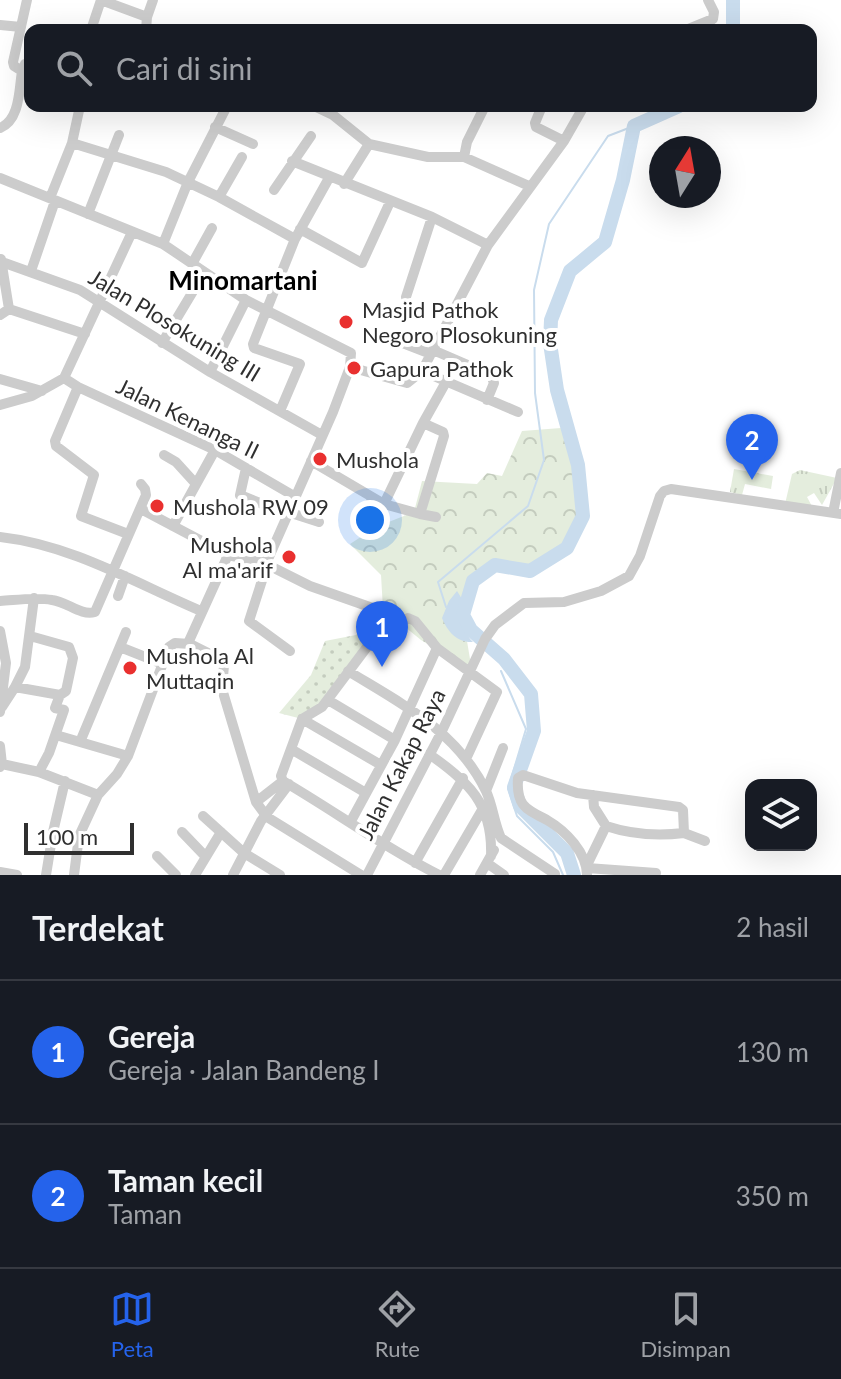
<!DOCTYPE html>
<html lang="id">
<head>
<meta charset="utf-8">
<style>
	body { margin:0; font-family:Lato,sans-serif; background:#242831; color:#f1f3f6 }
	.controls { position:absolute; right:24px; bottom:24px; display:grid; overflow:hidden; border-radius:16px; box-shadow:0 8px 32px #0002 }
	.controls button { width:72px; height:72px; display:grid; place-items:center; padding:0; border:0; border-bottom:2px solid #363941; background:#171b24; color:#f1f3f6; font:40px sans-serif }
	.compass { position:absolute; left:649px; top:136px; width:72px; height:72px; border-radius:50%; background:#171b24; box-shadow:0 8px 32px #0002; rotate:11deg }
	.scale { position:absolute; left:24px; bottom:20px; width:110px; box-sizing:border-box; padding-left:8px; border:4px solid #2f2f2f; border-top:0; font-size:22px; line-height:28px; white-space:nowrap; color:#2f2f2f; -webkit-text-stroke:6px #fff; paint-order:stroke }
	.you { position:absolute; left:370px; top:520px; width:28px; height:28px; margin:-20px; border:6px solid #fff; border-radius:50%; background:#1a73e8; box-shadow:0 0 0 12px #1a73e833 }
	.badge { display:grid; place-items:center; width:52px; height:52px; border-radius:50%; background:#2563eb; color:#fff; font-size:26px; font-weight:700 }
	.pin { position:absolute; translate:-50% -66px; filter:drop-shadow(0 2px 4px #0008) }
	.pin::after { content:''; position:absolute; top:42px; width:28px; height:24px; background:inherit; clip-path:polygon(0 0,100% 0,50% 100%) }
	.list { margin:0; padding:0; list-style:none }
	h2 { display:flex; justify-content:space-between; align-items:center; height:104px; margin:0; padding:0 32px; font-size:34px }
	h2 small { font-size:26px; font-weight:400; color:#9ea1a6 }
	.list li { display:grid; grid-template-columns:52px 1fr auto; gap:24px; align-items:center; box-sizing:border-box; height:144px; padding:0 32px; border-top:2px solid #363941 }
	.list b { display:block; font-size:30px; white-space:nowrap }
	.list p { margin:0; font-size:26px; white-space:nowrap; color:#9ea1a6 }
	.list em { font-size:26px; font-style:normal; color:#9ea1a6 }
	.icon { flex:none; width:44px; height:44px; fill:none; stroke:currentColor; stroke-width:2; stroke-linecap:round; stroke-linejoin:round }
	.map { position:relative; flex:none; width:841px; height:875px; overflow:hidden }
	.search { position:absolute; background:#171b24; box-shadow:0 8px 32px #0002; left:24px; right:24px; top:24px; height:88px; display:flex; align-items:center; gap:20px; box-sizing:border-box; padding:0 28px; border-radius:16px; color:#9ea1a6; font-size:30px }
	.sheet { height:392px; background:#171b24 }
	nav { display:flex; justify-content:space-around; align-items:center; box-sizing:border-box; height:112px; border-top:2px solid #363941; background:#171b24; font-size:22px; color:#9ea1a6 }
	nav a { display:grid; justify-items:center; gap:4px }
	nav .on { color:#2563eb }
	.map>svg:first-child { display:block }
	.grass { fill:url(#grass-dots) }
	.forest { fill:url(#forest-crowns) }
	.park { fill:url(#park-tufts) }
	.water { fill:#c9dced }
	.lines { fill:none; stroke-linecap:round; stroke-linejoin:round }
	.stream { stroke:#c9dced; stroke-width:2 }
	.river { stroke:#c9dced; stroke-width:14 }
	.minor { stroke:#ccc; stroke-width:10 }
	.poi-dot { fill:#e9302f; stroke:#fff; stroke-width:3 }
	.labels { text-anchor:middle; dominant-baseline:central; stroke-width:8; stroke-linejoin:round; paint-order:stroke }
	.poi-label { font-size:22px; fill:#2f2f2f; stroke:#fff; text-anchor:start }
	.street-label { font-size:22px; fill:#2f2f2f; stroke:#fff }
	.quarter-label { font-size:26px; font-weight:bold; fill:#000; stroke:#fff }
</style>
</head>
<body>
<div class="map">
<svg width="841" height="875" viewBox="0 0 841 875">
	<defs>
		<pattern id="grass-dots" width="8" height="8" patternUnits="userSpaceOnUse" patternTransform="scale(2)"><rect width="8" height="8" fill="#e4eddd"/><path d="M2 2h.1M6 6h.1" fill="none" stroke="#c4ccbe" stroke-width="1.8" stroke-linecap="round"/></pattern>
		<pattern id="forest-crowns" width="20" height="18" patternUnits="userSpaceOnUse" patternTransform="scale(2)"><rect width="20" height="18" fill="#e4eddd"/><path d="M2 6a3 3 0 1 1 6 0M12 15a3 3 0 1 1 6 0" fill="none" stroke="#c4ccbe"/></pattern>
		<pattern id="park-tufts" width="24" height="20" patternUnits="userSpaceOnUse" patternTransform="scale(2)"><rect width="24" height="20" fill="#e4eddd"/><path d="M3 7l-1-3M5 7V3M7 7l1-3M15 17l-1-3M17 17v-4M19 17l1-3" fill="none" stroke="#c4ccbe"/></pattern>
	</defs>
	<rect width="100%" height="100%" fill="#fff"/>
	<path class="grass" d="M383,609L402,625L385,643L380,638L323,708L302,719L279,713L311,675L325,641L356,635Z"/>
	<path class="forest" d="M561,428L574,465L578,516L563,549L529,569L495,562L468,581L458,614L466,635L472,671L421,640L383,609L381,575L350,544L376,527L414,512L422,481L477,484L487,473L502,476L522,431Z"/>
	<path class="park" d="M734,469L773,476L771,489L745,484L742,495L730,492Z
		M800,470L837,478L822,505L814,493L807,497L814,510L785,504L792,474Z"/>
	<path class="water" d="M457,591L462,599C458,616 460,628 473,642C457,643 447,631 442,618L449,601Z"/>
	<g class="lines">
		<path class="stream" d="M446,607L438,582L528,506L544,460L535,393L534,290L549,224L608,136L634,126
			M501,671L526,729L508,789L517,816L553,852L563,875"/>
		<path class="river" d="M733,30V0
			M574,875L567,853L520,806L514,787L534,731L531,694L504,659L471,630L463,615L473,581L495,565L530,571L567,548L583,516L578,465L557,390L550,343L551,320L570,271L605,242L623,180L634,126L679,106"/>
		<path class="minor" d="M147,17L153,0
			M0,25L21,27
			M91,30L101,0L147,17L146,30
			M686,30L713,19L714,12L708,0
			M22,71L25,64H30
			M314,106L333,115L369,144L428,157H464L529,186
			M542,106L535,123L536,127L564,141
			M215,127L253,144
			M0,128C20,120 19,90 22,71L14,66L13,62L27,0
			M72,143L166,172L219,197L295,239
			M464,157L467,142L483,110
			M292,161L432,217L488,245
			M0,178L163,244L246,300L351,353L350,367L333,412L269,557L264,563L228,555L189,641L190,644L220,659L224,665L222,689L256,802L267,817L361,875
			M344,184L369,144
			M274,190L311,136
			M219,197L242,157
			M50,198L72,143L80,106
			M88,214L119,135
			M300,229L362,263L390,202
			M163,244L188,182L227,106
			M2,262L80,290L210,372L322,435
			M192,264L212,228
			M31,271L55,201
			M406,297L432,217
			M9,309L85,334
			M0,315L9,309L1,259
			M382,335L431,354
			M162,343L195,288
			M433,350L491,375L494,383L487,400
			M350,367L407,383L422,371L488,245L564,141L584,106
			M422,371L518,412
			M210,372L246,300
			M64,378L78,387L215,450L294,496
			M0,379L42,391
			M78,387L55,441L56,446L94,475L81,516L128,534
			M0,405L32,396L64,378L132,232
			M280,411L300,364L254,348L253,344L295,239L329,178
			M164,455L176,462L196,484
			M311,461L384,504L420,514L444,436L443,432L423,423L446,382
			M246,468L240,495L287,514
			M384,504L423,423
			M141,509L228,555
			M288,512L319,522
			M833,513L841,473
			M420,514L436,517
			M360,517L373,499
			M173,526L215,450
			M0,537C72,545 135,583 201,611
			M264,563L310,586L384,612
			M267,565L249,621L290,651
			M118,596L125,576
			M0,601C17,600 35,597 52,600C68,602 80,616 95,612L146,495L145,489L141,484
			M0,631L6,663L0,712
			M30,636L69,647L73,658L66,691L60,695L55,708L64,710L49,753L39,772
			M120,647L163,664
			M348,671C402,704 457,731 486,791C493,806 494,823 501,838
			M15,687L25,667L34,598
			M328,700L395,740
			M2,707L15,687L60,695
			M302,719L381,765
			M56,735L128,756
			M80,742L126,632
			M0,746L2,764L0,767
			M291,749L366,793
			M429,754C468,781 493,804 491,856
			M2,764L39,772L98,795
			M486,791L503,748
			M256,802L283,781
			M203,816L244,853L280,875
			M351,821L395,740L437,648
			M182,832L205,856
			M684,833L705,841
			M501,838L555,874
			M157,856L176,875
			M415,863L463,778
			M487,863L504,875
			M586,867L606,826
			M587,868L656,873
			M0,872L17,875
			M46,875L53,832L65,781
			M74,875L79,836L98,795L117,774L128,756L169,647L175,643L190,644
			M195,875L221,832
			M233,875L261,821L289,784
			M367,875L442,731L485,639L495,625L524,603L564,602L601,591L629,576L640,556L660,496L664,491L671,489L841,514
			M439,875C385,848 336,812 283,781L281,776L302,719L322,707L373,639L387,633L408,618L415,621L437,648L497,692L466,759
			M444,875L482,810
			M480,875L494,850
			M587,875C587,853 566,831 547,820C526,809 516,806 518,778L523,775L577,793L679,807L683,810L684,833C659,836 630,834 606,826L594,807L593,795"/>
	</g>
	<g class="poi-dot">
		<circle cx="346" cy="322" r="8"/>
		<circle cx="354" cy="368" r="8"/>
		<circle cx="320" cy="459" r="8"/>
		<circle cx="157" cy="506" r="8"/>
		<circle cx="289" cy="557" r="8"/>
		<circle cx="130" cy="668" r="8"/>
	</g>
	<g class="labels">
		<g class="poi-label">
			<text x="362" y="309">Masjid Pathok<tspan x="362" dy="25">Negoro Plosokuning</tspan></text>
			<text x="370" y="368">Gapura Pathok</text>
			<text x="336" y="459">Mushola</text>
			<text x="173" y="506">Mushola RW 09</text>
			<text x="273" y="544" text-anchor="end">Mushola<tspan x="273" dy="25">Al ma'arif</tspan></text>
			<text x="146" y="655">Mushola Al<tspan x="146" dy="25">Muttaqin</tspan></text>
		</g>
		<g class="street-label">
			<text transform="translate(175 325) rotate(31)">Jalan Plosokuning III</text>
			<text transform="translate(188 418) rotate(26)">Jalan Kenanga II</text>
			<text transform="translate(401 764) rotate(-63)">Jalan Kakap Raya</text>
		</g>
		<g class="quarter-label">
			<text x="243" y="280">Minomartani</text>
		</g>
	</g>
</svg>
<div class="controls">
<button><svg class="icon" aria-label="layers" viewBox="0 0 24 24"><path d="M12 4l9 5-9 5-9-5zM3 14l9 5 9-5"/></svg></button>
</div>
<svg class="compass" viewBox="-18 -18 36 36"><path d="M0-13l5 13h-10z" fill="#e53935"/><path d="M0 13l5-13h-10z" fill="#9ea1a6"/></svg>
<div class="scale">100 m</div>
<div class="you"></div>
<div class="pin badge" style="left:382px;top:667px">1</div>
<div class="pin badge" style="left:752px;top:480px">2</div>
<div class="search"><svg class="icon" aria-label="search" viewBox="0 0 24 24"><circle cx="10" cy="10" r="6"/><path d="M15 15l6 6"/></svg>Cari di sini</div>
</div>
<section class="sheet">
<h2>Terdekat<small>2 hasil</small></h2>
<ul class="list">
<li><span class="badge">1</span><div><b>Gereja</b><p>Gereja · Jalan Bandeng I</p></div><em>130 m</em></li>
<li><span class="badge">2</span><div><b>Taman kecil</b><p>Taman</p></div><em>350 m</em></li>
</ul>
</section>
<nav>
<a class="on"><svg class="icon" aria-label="map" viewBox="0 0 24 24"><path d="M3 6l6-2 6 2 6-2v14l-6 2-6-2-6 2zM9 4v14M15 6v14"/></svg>Peta</a>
<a><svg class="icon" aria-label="directions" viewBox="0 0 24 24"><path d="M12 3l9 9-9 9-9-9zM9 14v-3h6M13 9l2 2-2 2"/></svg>Rute</a>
<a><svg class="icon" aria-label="saved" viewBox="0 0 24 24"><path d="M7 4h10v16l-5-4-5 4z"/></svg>Disimpan</a>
</nav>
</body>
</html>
